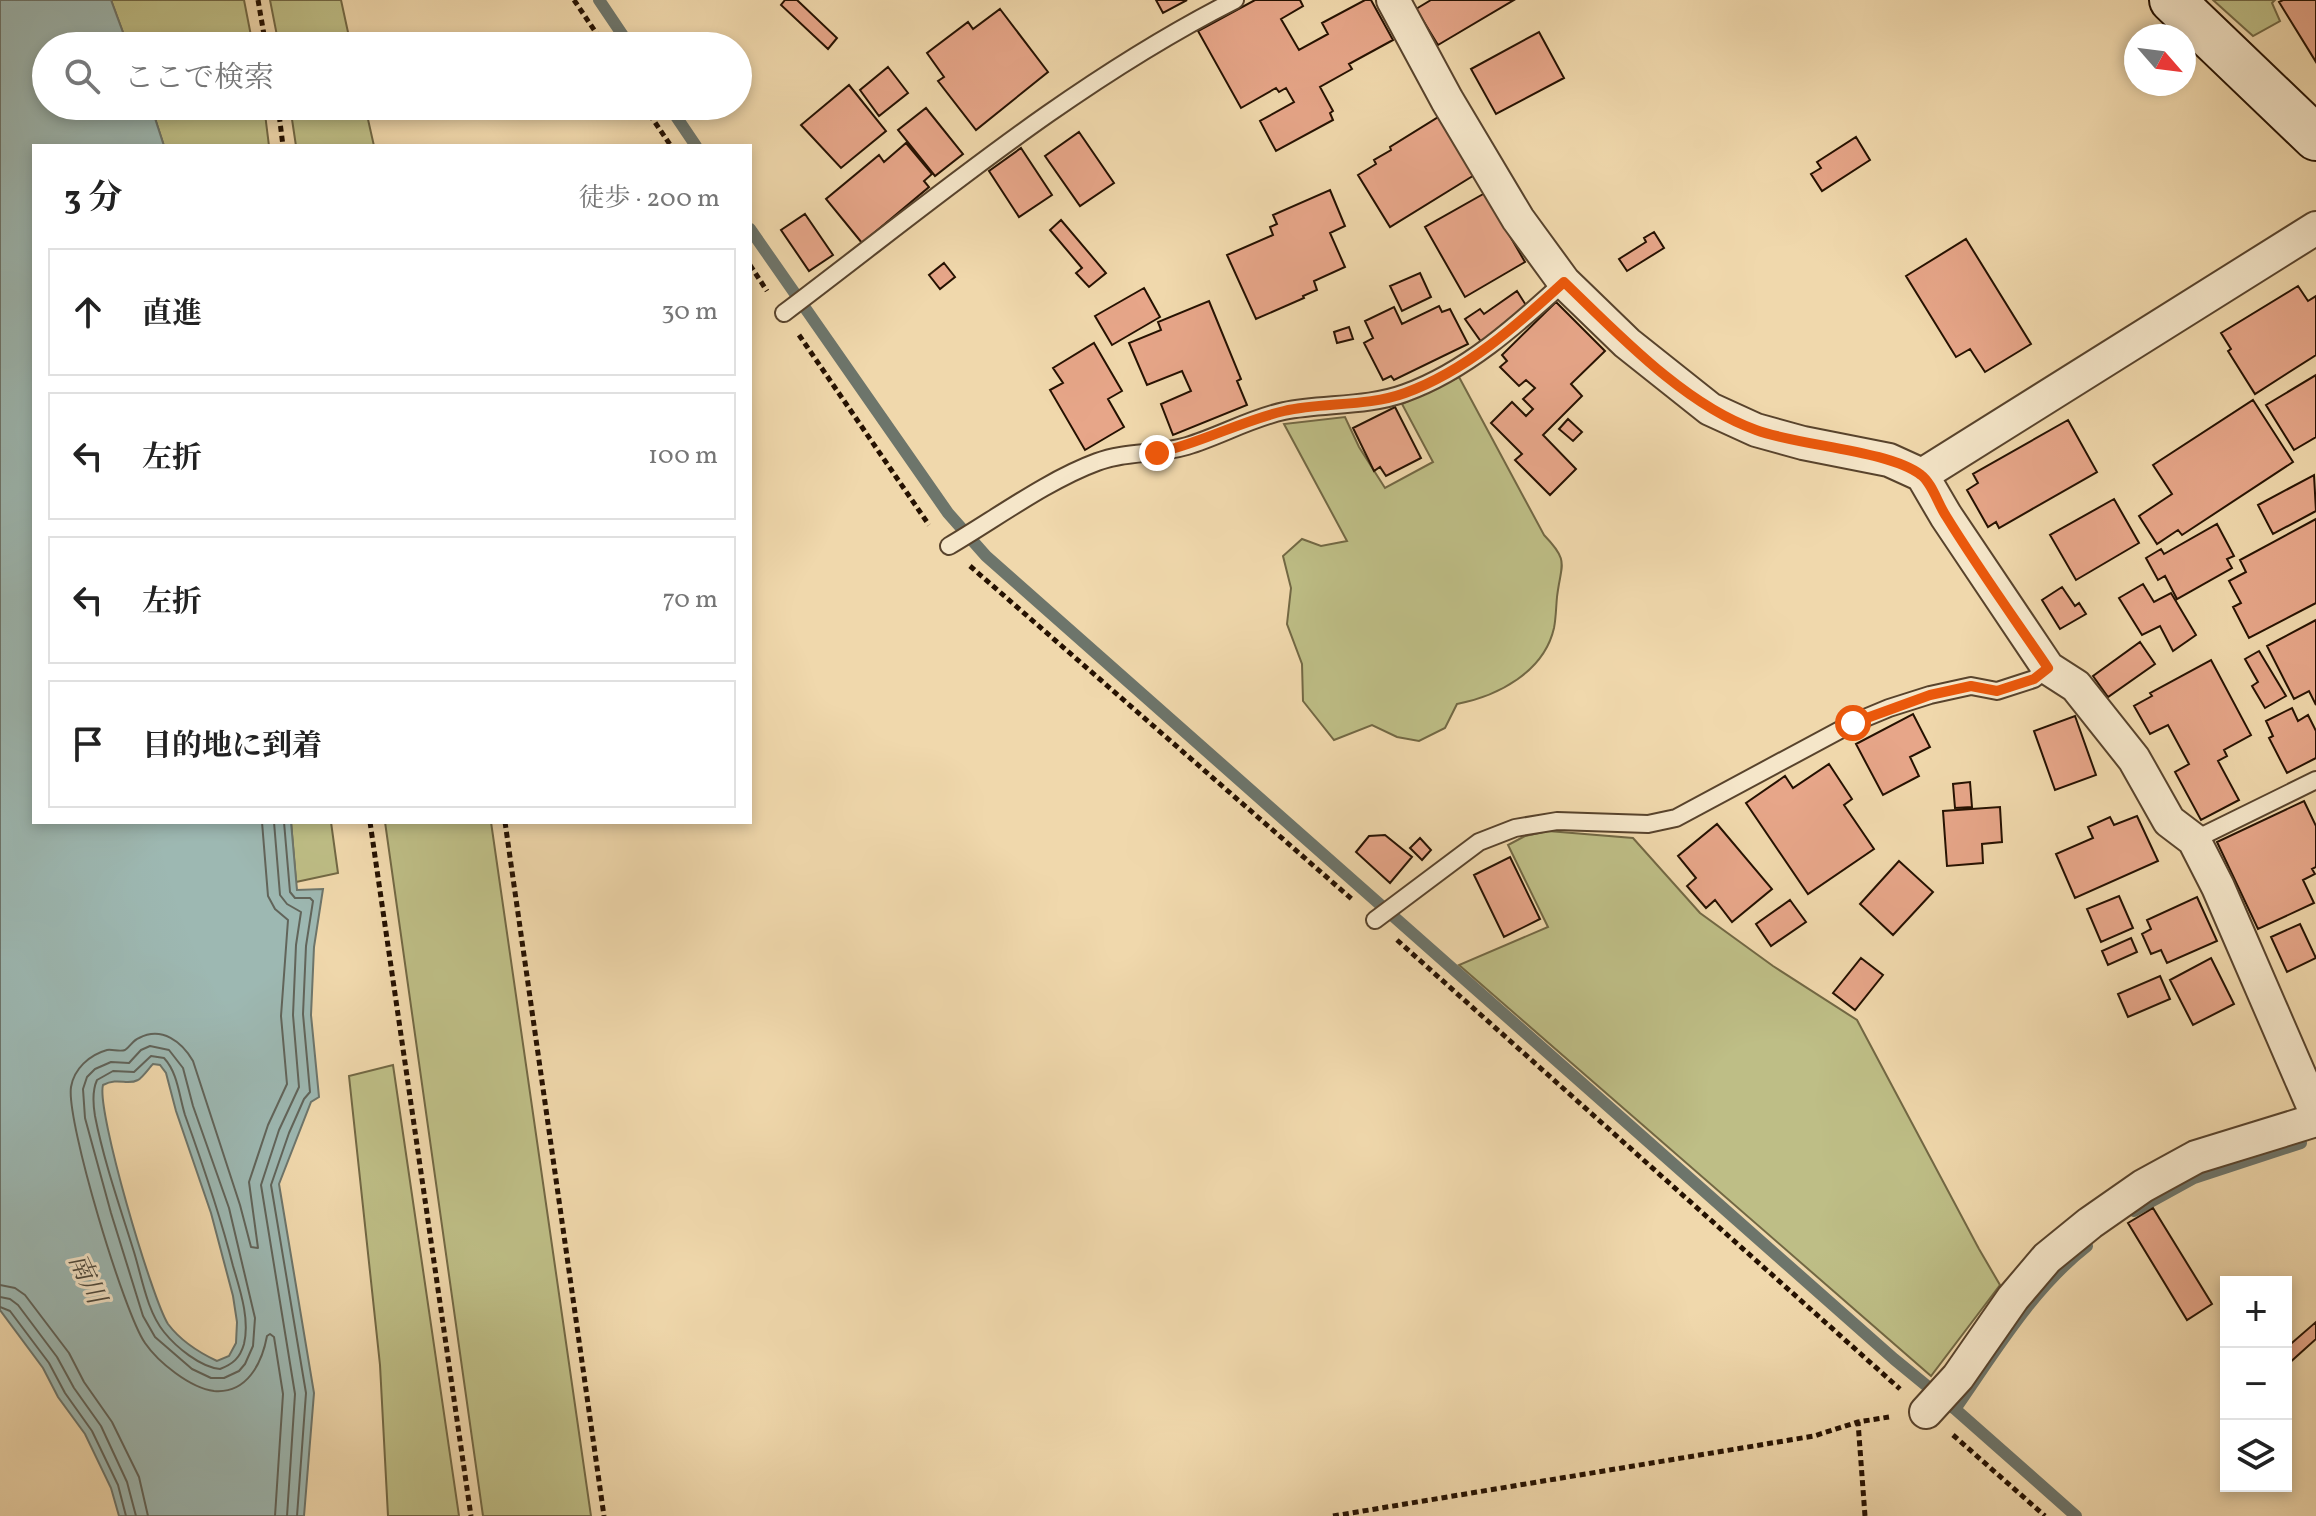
<!DOCTYPE html>
<html lang="ja">
<head>
<meta charset="utf-8">
<style>
	body { margin:0; font-family:Vollkorn,"Noto Serif JP",serif; background:#f6f6f6; color:#222 }
	.controls { position:absolute; right:24px; bottom:24px; display:grid; overflow:hidden; border-radius:0px; box-shadow:0 4px 12px #0003 }
	.controls button { width:72px; height:72px; display:grid; place-items:center; padding:0; border:0; border-bottom:2px solid #e0e0e0; background:#fff; color:#222; font:40px sans-serif }
	.compass { position:absolute; left:2124px; top:24px; width:72px; height:72px; border-radius:50%; background:#fff; box-shadow:0 4px 12px #0003; rotate:118deg }
	.stop { position:absolute; width:24px; height:24px; margin:-18px; border:6px solid #ea580c; border-radius:50%; background:#fff }
	.stop.end { background:#ea580c; border-color:#fff; box-shadow:0 2px 8px #0008 }
	.list { margin:0; padding:0; list-style:none }
	h2 { display:flex; justify-content:space-between; align-items:center; height:104px; margin:0; padding:0 32px; font-size:34px }
	h2 small { font-size:26px; font-weight:400; color:#767676 }
	.list li { display:grid; grid-template-columns:52px 1fr auto; gap:24px; align-items:center; box-sizing:border-box; height:128px; margin:0 16px 16px; padding:0 16px; border:2px solid #e0e0e0; border-radius:0px }
	.list b { display:block; font-size:30px; white-space:nowrap }
	.list em { font-size:26px; font-style:normal; color:#767676 }
	.icon { flex:none; width:44px; height:44px; fill:none; stroke:currentColor; stroke-width:2; stroke-linecap:round; stroke-linejoin:round }
	.map { position:relative; flex:none; width:2316px; height:1516px; overflow:hidden }
	.search { position:absolute; background:#fff; box-shadow:0 4px 12px #0003; left:32px; top:32px; width:720px; height:88px; display:flex; align-items:center; gap:20px; box-sizing:border-box; padding:0 28px; border-radius:44px; color:#767676; font-size:30px }
	.panel { position:absolute; background:#fff; box-shadow:0 4px 12px #0003; left:32px; top:144px; width:720px; height:680px; border-radius:0px }
	.map>svg:first-child { display:block }
	.green { fill:#bebe86; stroke:#726844; stroke-width:2 }
	.water { fill:#9db8b2; stroke:#6d756b; stroke-width:2; fill-rule:evenodd }
	.lines { fill:none; stroke-linecap:round; stroke-linejoin:round }
	.shore { stroke:#61645a; stroke-width:2 }
	.stream { stroke:#6d756b; stroke-width:12 }
	.building { fill:#e7a689; stroke:#251101; stroke-width:2 }
	.service-casing { stroke:#58432c; stroke-width:20 }
	.minor-casing { stroke:#58432c; stroke-width:36 }
	.secondary-casing { stroke:#251101; stroke-width:48 }
	.path { stroke:#251101; stroke-width:5; stroke-dasharray:6 4; stroke-linecap:butt }
	.service { stroke:#f5e6c9; stroke-width:16 }
	.minor { stroke:#f5e6c9; stroke-width:32 }
	.secondary { stroke:#f5e6c9; stroke-width:44 }
	.route { stroke:#ea580c; stroke-width:10 }
	.labels { text-anchor:middle; dominant-baseline:central; stroke-width:6; stroke-linejoin:round; paint-order:stroke }
	.water-label { font-size:26px; font-style:italic; fill:#4f4b3f; stroke:#f5e6c9 }
</style>
</head>
<body>
<div class="map">
<svg width="2316" height="1516" viewBox="0 0 2316 1516">
	<rect width="100%" height="100%" fill="#f0d8ac"/>
	<filter id="stains"><feTurbulence type="fractalNoise" baseFrequency=".0025" numOctaves="4"/><feColorMatrix values="0 0 0 0 .2 0 0 0 0 .09 0 0 0 0 .02 0 0 0 .5 -.17"/></filter>
	<radialGradient id="worn" r=".72"><stop offset=".6" stop-color="#630" stop-opacity="0"/><stop offset="1" stop-color="#630" stop-opacity=".3"/></radialGradient>
	<path class="green" d="M111,0H244L253,46H128Z
		M270,0H341L351,46H279Z
		M2213,0H2275L2272,3L2280,21L2253,36Z
		M151,106H264L269,146H164Z
		M290,106H365L374,146H296Z
		M1459,377L1544,535C1570,562 1561,563 1557,597C1556,607 1556,618 1554,628C1544,672 1498,696 1457,704L1445,728L1419,741L1397,737L1372,725L1334,740L1303,701L1302,664L1287,624L1291,588L1283,556L1302,539L1321,546L1347,541L1284,424L1345,417L1359,447L1385,488L1433,462L1402,404Z
		M291,822H331L338,873L296,882Z
		M385,822H491L591,1516H483Z
		M1548,831L1633,838L1700,913L1773,966L1857,1020L1979,1249L2000,1285L1931,1376L1459,965L1548,927L1508,845L1525,836Z
		M393,1065L459,1516H388L380,1365L349,1076Z"/>
	<path class="water" d="M0,0H111L128,46H46V106H151L164,146H34V822H291L297,890L323,889L314,947L311,1015L319,1097L311,1102L279,1184L314,1393L304,1516H119L111,1488L85,1434L58,1397L43,1368L0,1310ZM153,1064L160,1065L166,1073L176,1111L211,1213L233,1296L237,1322L236,1343L229,1356L217,1361C200,1353 180,1340 168,1324C152,1299 96,1110 103,1085C119,1077 127,1086 138,1080C143,1077 149,1068 153,1064Z"/>
	<g class="lines">
		<path class="shore" d="M262,822L268,896L275,909L288,920L281,1016L287,1084L268,1125L249,1182L258,1248L251,1247L240,1205L193,1061C182,1042 162,1026 139,1038C133,1040 130,1047 125,1050C120,1052 112,1049 107,1050C89,1055 74,1069 71,1087C66,1121 124,1313 145,1343C158,1362 190,1388 214,1391C247,1394 262,1363 267,1336L270,1334L274,1337L283,1394L275,1516
			M274,822L280,895L287,904L301,912L296,945L293,1015L299,1087L279,1130L261,1185L295,1394L287,1516
			M284,822L290,892L295,898H310L313,901L306,946L303,1014L310,1092L304,1099L289,1133L271,1185L306,1393L297,1516
			M150,1046L169,1050L183,1068L193,1106L229,1208L255,1318L253,1346L245,1364L239,1371L224,1378H211L192,1369L155,1337L143,1316L111,1213L85,1118L83,1089L87,1077L95,1069L111,1062L129,1063L141,1050Z
			M151,1056L164,1058C178,1073 179,1096 185,1115C203,1165 220,1214 233,1266C240,1290 250,1319 244,1344C240,1358 233,1364 220,1369C200,1367 176,1347 164,1332C147,1311 142,1278 134,1252C120,1207 104,1162 95,1116C93,1104 92,1091 97,1080L113,1071L134,1072Z
			M0,1285L15,1288L25,1295L69,1353L84,1382L112,1422L139,1477L148,1516
			M0,1297L10,1299L18,1305L57,1357L74,1388L101,1426L127,1482L136,1516
			M0,1307L10,1311L49,1363L65,1393L92,1431L118,1485L126,1516"/>
		<path class="stream" d="M599,0L630,46
			M669,106L696,146
			M750,229L948,513L986,556L1894,1359L1955,1409L2076,1516
			M2134,1211L2194,1178L2301,1143
			M1955,1409C1995,1352 2032,1289 2087,1246"/>
	</g>
	<path class="building" d="M785,0H797L837,38L828,49L781,5Z
		M1156,0H1187L1163,13Z
		M1255,0H1300L1303,6L1281,19L1299,50L1328,34L1322,23L1365,0H1371L1393,40L1349,64L1352,69L1320,87L1333,111L1330,113L1333,120L1276,151L1260,121L1294,102L1286,88L1279,92L1276,88L1241,108L1198,31Z
		M1431,0H1514L1438,45L1416,9Z
		M2283,0H2316V62L2279,2Z
		M1000,9L1048,72L976,130L938,81L944,77L927,53L968,22L973,29Z
		M1539,32L1564,78L1496,114L1471,69Z
		M888,67L908,93L879,116L860,90Z
		M849,85L886,131L841,168L801,125Z
		M926,108L963,154L935,176L898,130Z
		M1440,116L1476,174L1390,227L1358,175L1376,164L1374,160L1391,150L1390,147Z
		M1079,132L1114,183L1080,206L1045,156Z
		M1856,137L1870,160L1822,191L1811,174L1821,168L1817,162Z
		M906,143L932,174L924,181L929,187L862,243L826,199L879,155L884,162Z
		M1021,148L1052,195L1019,217L989,171Z
		M1330,190L1345,226L1330,233L1345,267L1314,281L1317,290L1303,296L1304,298L1256,319L1227,255L1273,235L1270,227L1277,224L1273,215Z
		M1485,193L1525,262L1465,297L1425,227Z
		M805,214L833,255L809,271L781,230Z
		M1061,220L1106,273L1089,287L1076,273L1082,268L1050,230Z
		M1654,232L1664,248L1627,271L1619,259L1646,242L1644,238Z
		M1966,239L2031,344L1985,372L1970,349L1956,357L1906,276Z
		M944,263L955,277L940,289L929,275Z
		M1420,273L1431,297L1402,311L1390,286Z
		M2298,286L2308,301L2316,296V355L2255,394L2228,351L2231,349L2221,333Z
		M1144,288L1160,317L1112,345L1095,316Z
		M1517,291L1529,310L1482,343L1465,319L1480,309L1484,314Z
		M1209,301L1241,379L1237,381L1247,405L1173,435L1161,404L1191,391L1182,371L1147,385L1129,343L1161,330L1158,322Z
		M1556,302L1605,351L1571,384L1582,396L1543,435L1576,469L1550,495L1515,460L1522,454L1491,423L1512,402L1526,416L1533,409L1523,399L1535,388L1526,380L1519,386L1500,367L1507,361L1502,355Z
		M1439,306L1442,312L1450,309L1468,344L1394,380L1391,376L1383,380L1364,343L1373,338L1365,321L1394,307L1402,324Z
		M1349,327L1353,339L1337,343L1334,332Z
		M1094,343L1122,391L1108,399L1124,427L1085,450L1050,390L1063,383L1053,368Z
		M2316,375V437L2294,450L2266,405Z
		M2253,400L2293,462L2182,535L2178,530L2157,544L2139,516L2172,494L2153,465Z
		M1395,407L1421,458L1386,476L1380,467L1374,471L1353,428Z
		M1568,419L1582,432L1573,441L1559,429Z
		M2068,420L2097,472L1999,528L1996,522L1988,527L1967,490L1978,483L1973,474Z
		M2314,475L2316,511L2273,534L2258,505Z
		M2114,499L2139,543L2076,580L2050,535Z
		M2316,519V603L2249,638L2233,607L2241,603L2229,581L2246,572L2240,560Z
		M2217,524L2234,556L2227,559L2232,568L2177,599L2165,576L2158,580L2146,558L2161,549L2164,554Z
		M2143,584L2154,602L2171,593L2196,635L2173,651L2160,626L2142,635L2119,598Z
		M2062,587L2075,606L2079,603L2086,614L2060,629L2042,600Z
		M2316,620V705L2309,691L2294,699L2267,646Z
		M2140,642L2155,664L2108,697L2093,676Z
		M2259,651L2286,696L2265,708L2252,686L2258,682L2245,659Z
		M2211,660L2251,735L2224,750L2227,756L2218,761L2239,800L2201,820L2175,772L2189,764L2168,725L2150,734L2134,706L2152,696L2150,693Z
		M2292,708L2298,721L2308,715L2316,731V758L2287,773L2269,738L2273,736L2266,721Z
		M1913,714L1930,747L1910,757L1919,776L1883,795L1856,744Z
		M2075,716L2096,775L2055,790L2034,731Z
		M1829,764L1852,799L1844,805L1874,849L1808,894L1746,803L1785,776L1793,788Z
		M1970,782L1972,807L1955,808L1953,784Z
		M2304,801L2316,826V867L2312,869L2315,874L2303,880L2314,903L2258,929L2217,842Z
		M2000,807L2002,842L1982,844L1983,863L1947,866L1943,811Z
		M2137,816L2158,861L2075,898L2056,854L2093,838L2088,827L2110,817L2114,825Z
		M1717,824L1772,889L1732,922L1715,900L1706,908L1687,886L1696,878L1678,856Z
		M1385,835L1412,857L1390,883L1356,852L1369,836Z
		M1420,838L1431,850L1422,860L1410,848Z
		M1510,857L1540,919L1504,937L1474,875Z
		M1899,861L1933,892L1893,935L1860,904Z
		M2119,896L2133,928L2101,942L2087,909Z
		M2197,897L2217,941L2167,963L2161,950L2151,954L2142,934L2151,929L2147,920Z
		M1790,900L1806,922L1771,946L1756,924Z
		M2300,924L2316,958L2287,972L2271,937Z
		M2131,938L2137,952L2108,965L2102,951Z
		M1861,958L1883,975L1855,1010L1833,993Z
		M2211,958L2234,1004L2193,1025L2170,980Z
		M2160,976L2170,999L2128,1017L2118,994Z
		M2153,1208L2212,1304L2187,1320L2128,1223Z
		M2316,1322V1339L2287,1365L2286,1348Z"/>
	<g class="lines">
		<g class="service-casing">
			<path id="service" d="M784,313C930,203 1071,83 1235,0
				M949,546C995,519 1048,480 1097,462C1126,451 1157,455 1187,446C1220,436 1251,418 1284,411C1323,403 1367,407 1405,393C1466,371 1517,325 1564,282
				M2194,840L2316,780
				M1375,920L1479,842L1515,828L1557,821L1648,824L1676,818L1853,723L1889,708L1930,695L1971,686L1997,691L2034,679L2048,668"/>
		</g>
		<g class="minor-casing">
			<path id="minor" d="M1393,0L1447,100L1518,219L1564,282L1627,343L1710,409L1756,430L1803,443L1889,460L1922,475L1946,516L2048,668L2076,686L2134,759L2169,821L2194,840L2218,887L2316,1113
				M1922,475L2316,228
				M1926,1412L1958,1377L2013,1298L2047,1258L2090,1223L2143,1186L2196,1157L2316,1120"/>
		</g>
		<g class="secondary-casing">
			<path id="secondary" d="M2172,0L2316,138"/>
		</g>
		<path class="path" d="M258,0L266,46
			M574,0L605,46
			M278,106L283,146
			M644,106L671,146
			M750,265L767,291
			M799,335L929,525
			M970,566L1354,901
			M370,822L471,1516
			M505,822L604,1516
			M1397,940L1900,1389
			M1953,1435L2045,1516
			M1333,1516L1814,1436L1858,1422
			M1865,1516L1858,1422L1889,1417"/>
		<use href="#service" class="service"/>
		<use href="#minor" class="minor"/>
		<use href="#secondary" class="secondary"/>
	</g>
	<g class="lines">
		<path class="route" d="M1157,453C1201,443 1241,421 1284,411C1323,402 1367,407 1405,393C1466,371 1517,325 1564,282C1619,335 1685,405 1756,430C1799,446 1889,450 1921,475C1932,483 1938,504 1946,516C1978,568 2014,618 2048,668L2034,679L1997,691L1971,686L1930,695L1853,723"/>
	</g>
	<g class="labels">
		<g class="water-label">
			<text transform="translate(86 1279) rotate(65)">南川</text>
		</g>
	</g>
	<rect width="100%" height="100%" filter="url(#stains)"/>
	<rect width="100%" height="100%" fill="url(#worn)"/>
</svg>
<div class="controls">
<button>+</button>
<button>−</button>
<button><svg class="icon" aria-label="layers" viewBox="0 0 24 24"><path d="M12 4l9 5-9 5-9-5zM3 14l9 5 9-5"/></svg></button>
</div>
<svg class="compass" viewBox="-18 -18 36 36"><path d="M0-13l5 13h-10z" fill="#e53935"/><path d="M0 13l5-13h-10z" fill="#767676"/></svg>
<div class="stop" style="left:1853px;top:723px"></div>
<div class="stop end" style="left:1157px;top:453px"></div>
<div class="search"><svg class="icon" aria-label="search" viewBox="0 0 24 24"><circle cx="10" cy="10" r="6"/><path d="M15 15l6 6"/></svg>ここで検索</div>
<section class="panel">
<h2>3 分<small>徒歩 · 200 m</small></h2>
<ul class="list">
<li><svg class="icon" aria-label="ahead" viewBox="0 0 24 24"><path d="M12 20V5M6 11l6-6 6 6"/></svg><div><b>直進</b></div><em>30 m</em></li>
<li><svg class="icon" aria-label="left" viewBox="0 0 24 24"><path d="M17 20v-9H6M10 6l-5 5 5 5"/></svg><div><b>左折</b></div><em>100 m</em></li>
<li><svg class="icon" aria-label="left" viewBox="0 0 24 24"><path d="M17 20v-9H6M10 6l-5 5 5 5"/></svg><div><b>左折</b></div><em>70 m</em></li>
<li><svg class="icon" aria-label="arrive" viewBox="0 0 24 24"><path d="M6 21V4h12l-3 4 3 4H6"/></svg><div><b>目的地に到着</b></div></li>
</ul>
</section>
</div>
</body>
</html>
